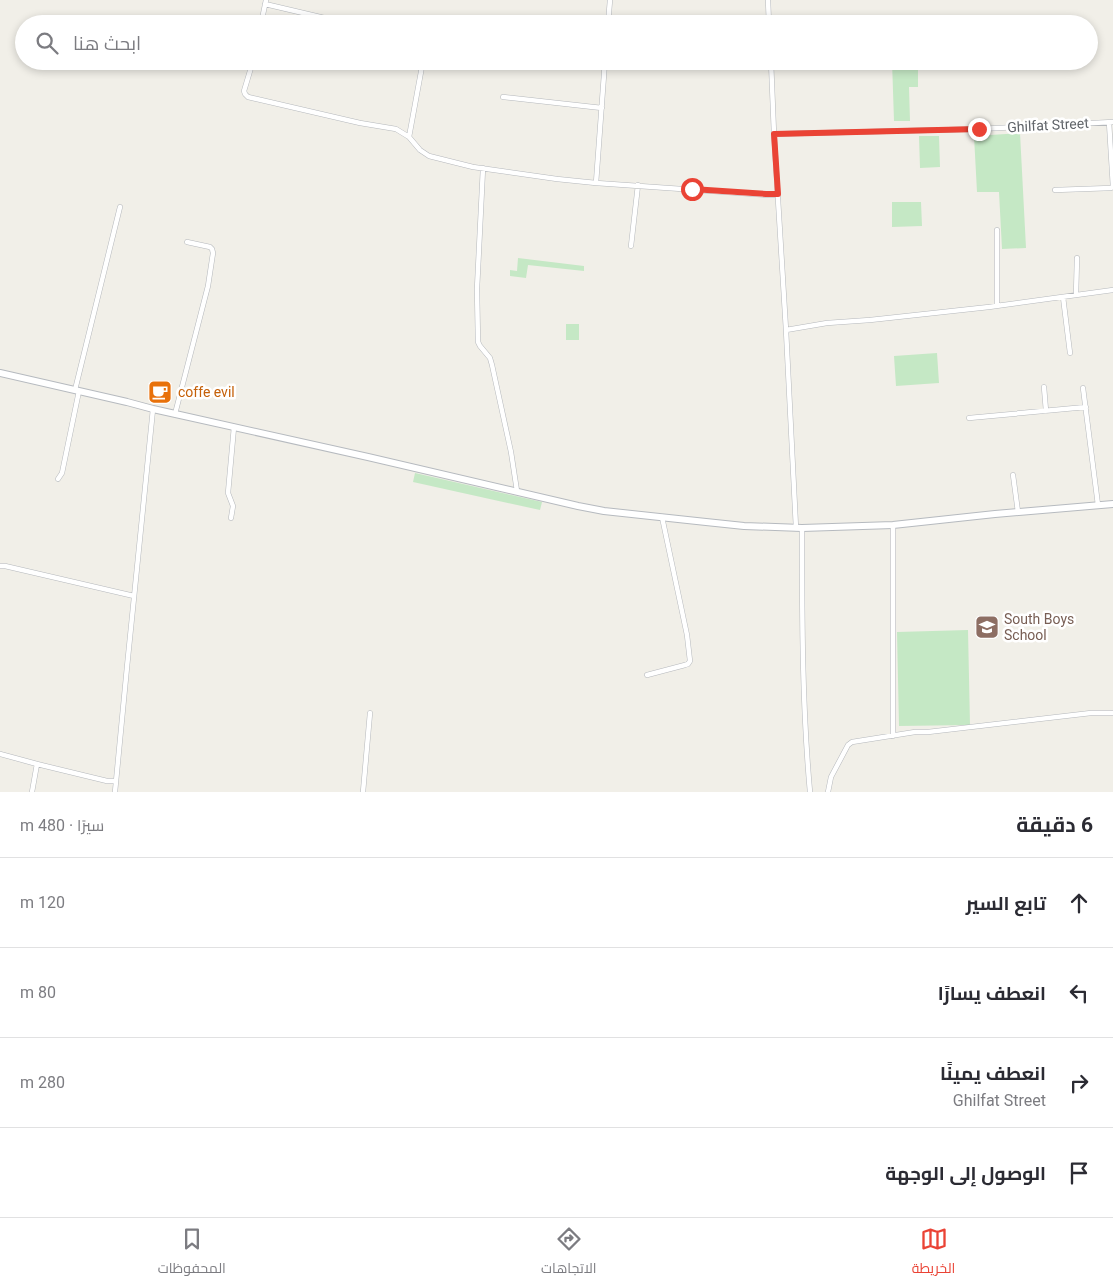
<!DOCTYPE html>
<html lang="ar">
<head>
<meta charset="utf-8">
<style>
	body { margin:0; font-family:Roboto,Cairo,sans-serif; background:#f7f7f7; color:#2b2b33; direction:rtl }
	.stop { position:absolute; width:15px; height:15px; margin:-11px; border:4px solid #ea4335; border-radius:50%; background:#fff }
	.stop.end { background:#ea4335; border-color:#fff; box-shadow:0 1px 5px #0008 }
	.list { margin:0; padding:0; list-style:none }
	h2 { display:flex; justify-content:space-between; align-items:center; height:65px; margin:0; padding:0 20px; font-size:21px }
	h2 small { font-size:16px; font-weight:400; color:#7c7c81 }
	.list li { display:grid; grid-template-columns:32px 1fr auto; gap:15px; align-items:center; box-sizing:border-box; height:90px; padding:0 20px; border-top:1px solid #e1e1e2 }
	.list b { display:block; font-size:19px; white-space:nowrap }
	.list p { margin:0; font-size:16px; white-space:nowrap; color:#7c7c81 }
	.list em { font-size:16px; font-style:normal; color:#7c7c81 }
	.icon { flex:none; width:28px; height:28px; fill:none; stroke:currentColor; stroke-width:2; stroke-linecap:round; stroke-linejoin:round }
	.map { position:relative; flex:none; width:1113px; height:792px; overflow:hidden; direction:ltr }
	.search { position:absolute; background:#fff; box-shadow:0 2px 8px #0003; left:15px; right:15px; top:15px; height:55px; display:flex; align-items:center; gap:12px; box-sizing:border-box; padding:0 18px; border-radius:28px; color:#7c7c81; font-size:19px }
	.sheet { height:425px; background:#fff }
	nav { display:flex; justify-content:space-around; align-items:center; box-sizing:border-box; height:70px; border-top:1px solid #e1e1e2; background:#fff; font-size:14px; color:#7c7c81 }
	nav a { display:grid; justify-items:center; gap:2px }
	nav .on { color:#ea4335 }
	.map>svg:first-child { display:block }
	.green { fill:#c5e8c5 }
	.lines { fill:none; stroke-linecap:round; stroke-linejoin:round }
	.street-casing { stroke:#b5b8bc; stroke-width:5.5 }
	.secondary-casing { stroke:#b6babf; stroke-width:8 }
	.street { stroke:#fff; stroke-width:4.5 }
	.secondary { stroke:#fff; stroke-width:6 }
	.route { stroke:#ea4335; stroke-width:6 }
	.labels { text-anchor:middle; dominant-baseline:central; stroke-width:5; stroke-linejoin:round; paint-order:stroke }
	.street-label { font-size:14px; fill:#5f6368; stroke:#fff }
	.food-label { font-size:14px; fill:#c56008; stroke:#fff; text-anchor:start }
	.education-label { font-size:14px; fill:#785e54; stroke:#fff; text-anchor:start }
</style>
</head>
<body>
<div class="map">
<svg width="1113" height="792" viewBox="0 0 1113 792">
	<rect width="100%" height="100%" fill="#f1efe8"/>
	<path class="green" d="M696,18L734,24H695Z
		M892,61H918V87H909L910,121H894Z
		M1020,133L1026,248L1002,249L999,192H977L974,136Z
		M919,136H939L940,167L920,168Z
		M892,202H921L922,226L892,227Z
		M518,258L584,266V271L528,265L526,278L510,276V270L517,271Z
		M566,324H579V340H566Z
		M937,353L939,383L896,386L894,356Z
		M415,473L542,502L540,510L413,482Z
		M968,630L970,725L899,726L897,632Z"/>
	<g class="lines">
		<g class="street-casing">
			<path id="street" d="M768,0L769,24
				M265,4L350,24
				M261,24L266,0
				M608,24L610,0
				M253,61L244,91L245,94L248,97L360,123L396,129L409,137L420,150L429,156L473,167L557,179L596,183L766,195L778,194
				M771,61L774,134L786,330L796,528
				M503,97L602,108
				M774,134L979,129L1113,122
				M409,137L423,61
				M483,168L477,289L478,342L480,346L490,358L492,365L511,452L517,491
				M596,183L605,61
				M1055,190L1111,188L1113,187L1109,122
				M997,230V306
				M631,246L638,185
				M1076,295L1077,258
				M1063,297L1070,353
				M786,330L827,323L870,320L989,307L1113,290
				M1044,387L1046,411
				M1083,388L1098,505
				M75,390L120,207
				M175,414L208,286L213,253L212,249L210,247L187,242
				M969,418L1086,407
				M1013,475L1018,512
				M58,479L62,473L79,391
				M231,518L233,506L228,493L234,427
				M802,528C802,616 802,704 810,792
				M0,566H5L134,596
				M647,675L685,665L688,664L690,661L687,635L662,517
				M893,736V525
				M0,754L37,764
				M32,792L37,764L107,781H116
				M115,792L127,667L153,409
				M363,792L370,713
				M828,792L831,777L848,745L852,742L915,732H928L1091,713H1113"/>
		</g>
		<g class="secondary-casing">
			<path id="secondary" d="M0,373L127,402L153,409L368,457L578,506L604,511L706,522L744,526L802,528L893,525L995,514L1113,504"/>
		</g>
		<use href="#street" class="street"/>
		<use href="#secondary" class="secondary"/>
	</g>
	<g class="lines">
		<path class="route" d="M692,189L766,194H778L774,134L979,129"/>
	</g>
	<defs>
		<g id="cafe-square" transform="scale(1.25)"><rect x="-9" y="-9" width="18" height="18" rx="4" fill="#e8710a" stroke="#fff"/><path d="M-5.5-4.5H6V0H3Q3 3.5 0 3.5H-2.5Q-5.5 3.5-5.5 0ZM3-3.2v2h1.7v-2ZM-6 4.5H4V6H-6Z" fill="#fff"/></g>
		<g id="school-square" transform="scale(1.25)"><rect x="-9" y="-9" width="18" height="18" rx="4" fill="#8d6e63" stroke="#fff"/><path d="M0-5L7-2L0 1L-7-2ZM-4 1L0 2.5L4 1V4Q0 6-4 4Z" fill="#fff"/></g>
	</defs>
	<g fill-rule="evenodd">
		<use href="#cafe-square" x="160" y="392"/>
		<use href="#school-square" x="987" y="627"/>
	</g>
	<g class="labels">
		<g class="street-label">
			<text transform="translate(1048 125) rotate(-3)">Ghilfat Street</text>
		</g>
		<g class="food-label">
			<text x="178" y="392">coffe evil</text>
		</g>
		<g class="education-label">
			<text x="1004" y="619">South Boys<tspan x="1004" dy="16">School</tspan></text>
		</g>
	</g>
</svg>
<div class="stop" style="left:692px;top:189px"></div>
<div class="stop end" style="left:979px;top:129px"></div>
<div class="search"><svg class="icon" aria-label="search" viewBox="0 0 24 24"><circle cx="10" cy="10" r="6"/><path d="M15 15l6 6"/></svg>ابحث هنا</div>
</div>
<section class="sheet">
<h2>6 دقيقة<small>سيرًا · 480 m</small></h2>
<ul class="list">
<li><svg class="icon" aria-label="ahead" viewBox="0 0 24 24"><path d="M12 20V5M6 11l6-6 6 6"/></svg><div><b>تابع السير</b></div><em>120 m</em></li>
<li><svg class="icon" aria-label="left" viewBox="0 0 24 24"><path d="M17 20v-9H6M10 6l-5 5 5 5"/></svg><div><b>انعطف يسارًا</b></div><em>80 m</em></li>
<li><svg class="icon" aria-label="right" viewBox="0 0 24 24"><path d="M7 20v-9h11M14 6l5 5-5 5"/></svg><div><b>انعطف يمينًا</b><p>Ghilfat Street</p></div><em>280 m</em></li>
<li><svg class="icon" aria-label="arrive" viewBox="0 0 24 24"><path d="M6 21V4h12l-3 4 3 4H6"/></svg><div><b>الوصول إلى الوجهة</b></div></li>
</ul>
</section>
<nav>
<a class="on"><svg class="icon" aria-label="map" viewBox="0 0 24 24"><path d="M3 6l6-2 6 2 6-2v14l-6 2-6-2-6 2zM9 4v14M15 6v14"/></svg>الخريطة</a>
<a><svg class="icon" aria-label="directions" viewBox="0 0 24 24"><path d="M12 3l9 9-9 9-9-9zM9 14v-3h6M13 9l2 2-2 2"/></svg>الاتجاهات</a>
<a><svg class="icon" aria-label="saved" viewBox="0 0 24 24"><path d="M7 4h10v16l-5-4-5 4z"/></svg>المحفوظات</a>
</nav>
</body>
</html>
